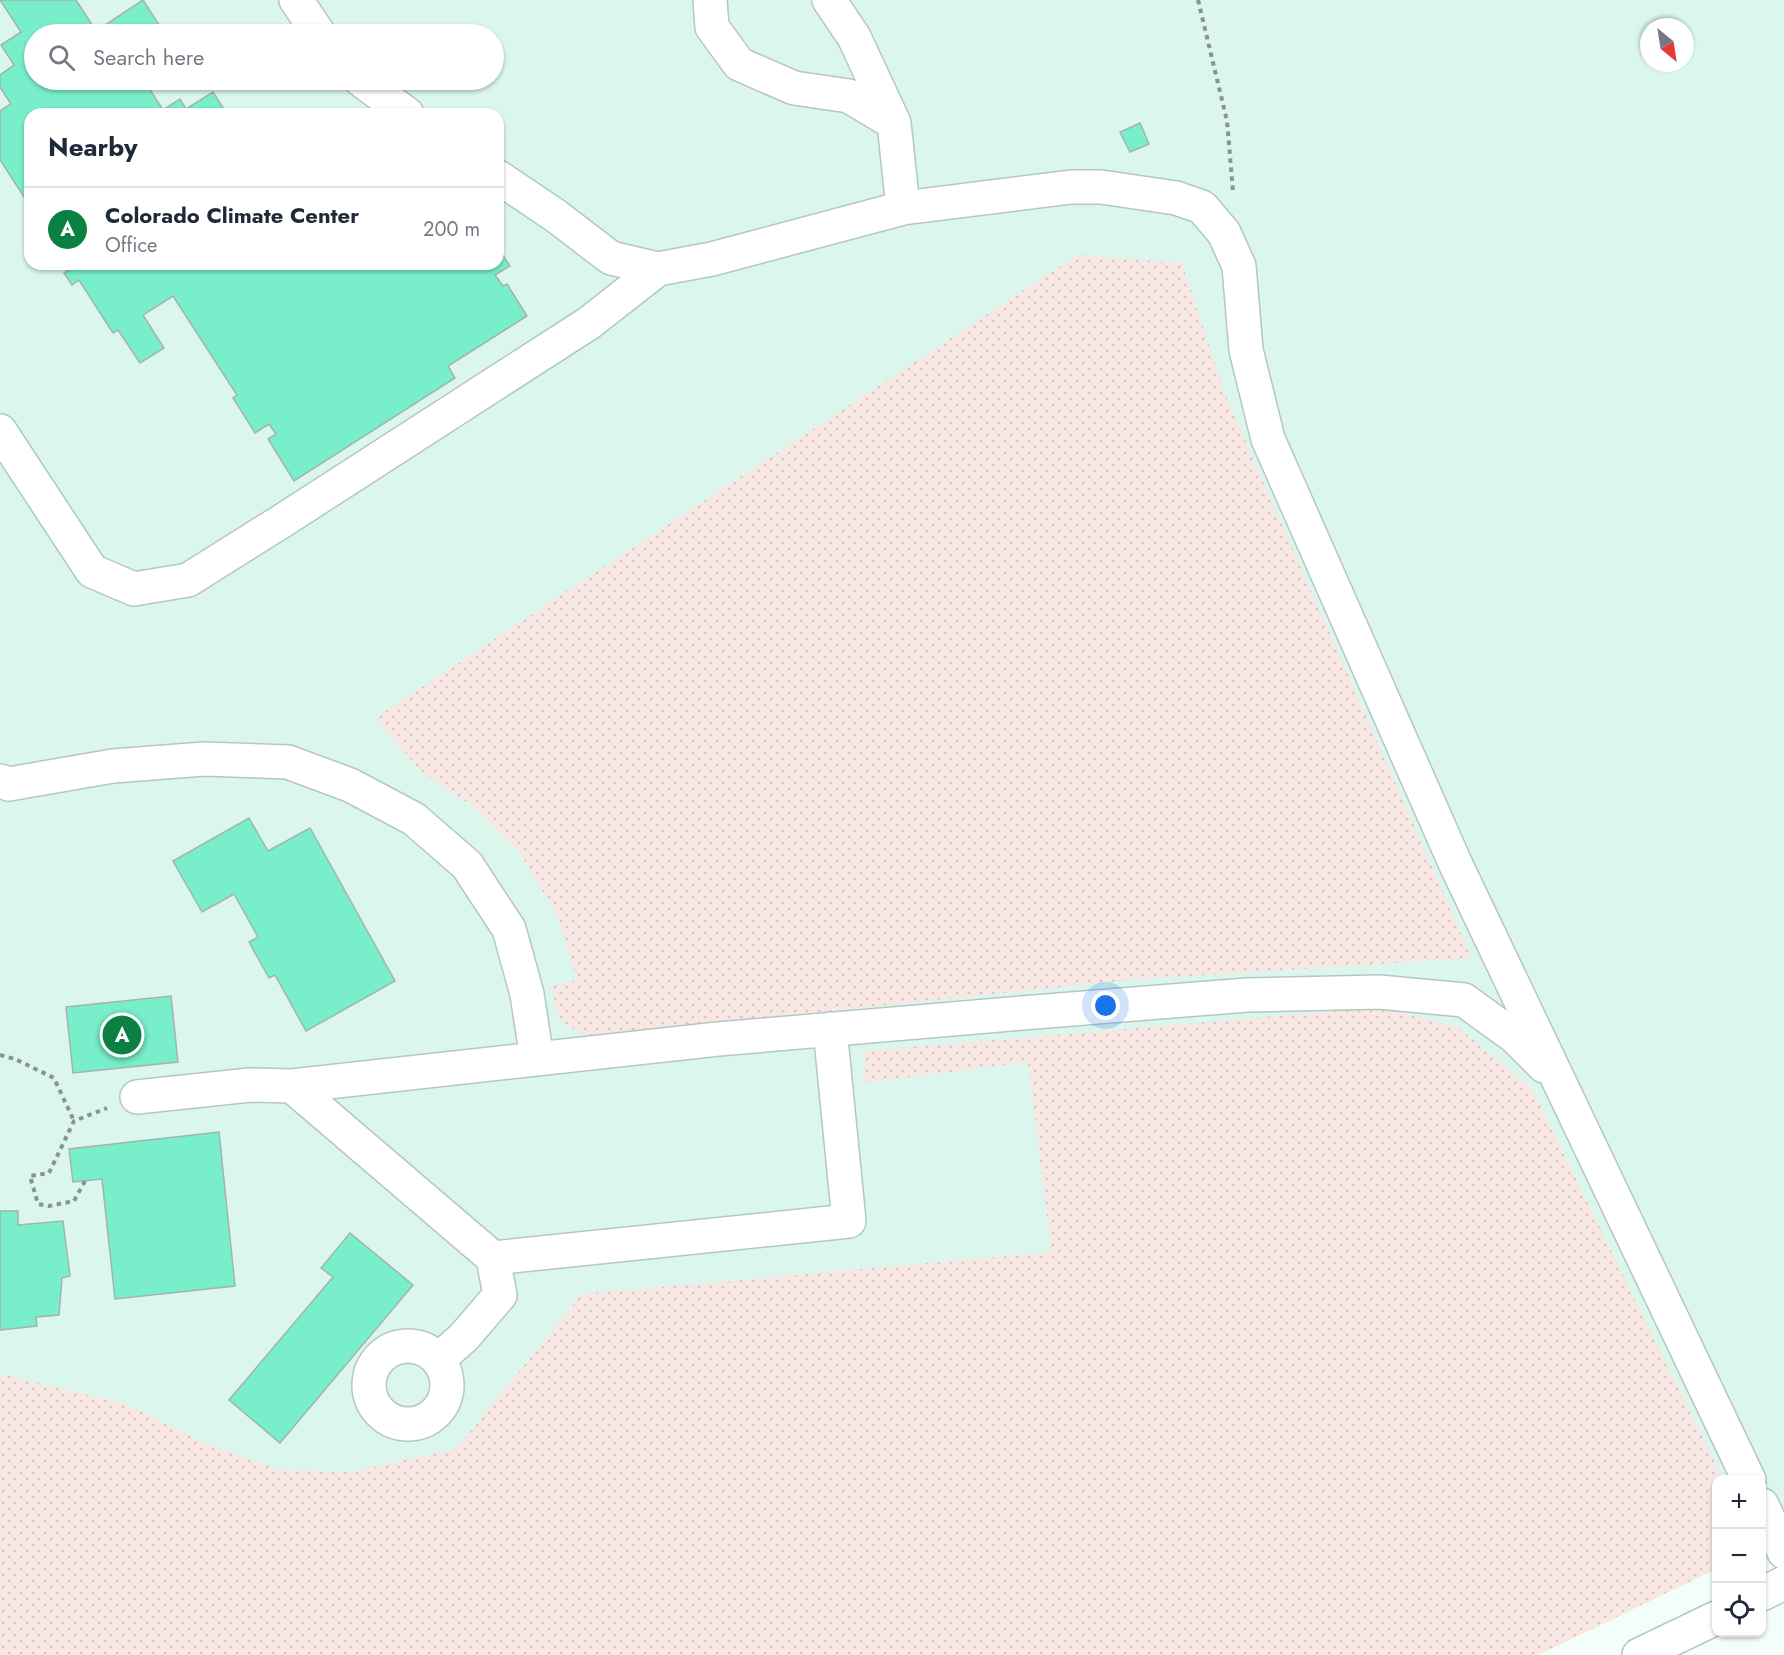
<!DOCTYPE html>
<html lang="en">
<head>
<meta charset="utf-8">
<style>
	body { margin:0; font-family:Jost,sans-serif; background:#f2f2f3; color:#1f2937 }
	.controls { position:absolute; right:18px; bottom:18px; display:grid; overflow:hidden; border-radius:12px; box-shadow:0 2px 4px #0004 }
	.controls button { width:54px; height:54px; display:grid; place-items:center; padding:0; border:0; border-bottom:2px solid #e0e1e3; background:#fff; color:#1f2937; font:30px sans-serif }
	.compass { position:absolute; left:1640px; top:18px; width:54px; height:54px; border-radius:50%; background:#fff; box-shadow:0 2px 4px #0004; rotate:150deg }
	.you { position:absolute; left:1106px; top:1006px; width:21px; height:21px; margin:-15px; border:4px solid #fff; border-radius:50%; background:#1a73e8; box-shadow:0 0 0 9px #1a73e833 }
	.badge { display:grid; place-items:center; width:39px; height:39px; border-radius:50%; background:#0b8043; color:#fff; font-size:20px; font-weight:700 }
	.pin { position:absolute; translate:-50% -50%; border:3px solid #fff; box-shadow:0 2px 6px #0006 }
	.list { margin:0; padding:0; list-style:none }
	h2 { display:flex; justify-content:space-between; align-items:center; height:78px; margin:0; padding:0 24px; font-size:26px }
	h2 small { font-size:20px; font-weight:400; color:#747a83 }
	.list li { display:grid; grid-template-columns:39px 1fr auto; gap:18px; align-items:center; box-sizing:border-box; height:84px; padding:0 24px; border-top:2px solid #e0e1e3 }
	.list b { display:block; font-size:22px; white-space:nowrap }
	.list p { margin:0; font-size:20px; white-space:nowrap; color:#747a83 }
	.list em { font-size:20px; font-style:normal; color:#747a83 }
	.icon { flex:none; width:33px; height:33px; fill:none; stroke:currentColor; stroke-width:2; stroke-linecap:round; stroke-linejoin:round }
	.map { position:relative; flex:none; width:1784px; height:1655px; overflow:hidden }
	.search { position:absolute; background:#fff; box-shadow:0 2px 4px #0004; left:24px; top:24px; width:480px; height:66px; display:flex; align-items:center; gap:15px; box-sizing:border-box; padding:0 21px; border-radius:33px; color:#747a83; font-size:22px }
	.panel { position:absolute; background:#fff; box-shadow:0 2px 4px #0004; left:24px; top:108px; width:480px; height:162px; border-radius:18px }
	.map>svg:first-child { display:block }
	.built { fill:#dbf6ec; fill-rule:evenodd }
	.grass { fill:url(#grass-dots) }
	.building { fill:#78eeca; stroke:#a2b4ad; stroke-width:1.5 }
	.lines { fill:none; stroke-linecap:round; stroke-linejoin:round }
	.minor-casing { stroke:#b5c7c0; stroke-width:36 }
	.path { stroke:#8a938f; stroke-width:4; stroke-dasharray:4.5 4.5; stroke-linecap:butt }
	.minor { stroke:#fff; stroke-width:33 }
</style>
</head>
<body>
<div class="map">
<svg width="1784" height="1655" viewBox="0 0 1784 1655">
	<defs>
		<pattern id="grass-dots" width="8" height="8" patternUnits="userSpaceOnUse" patternTransform="scale(1.5)"><rect width="8" height="8" fill="#f8e7e3"/><path d="M2 2h.1M6 6h.1" fill="none" stroke="#d5c7c3" stroke-width="1.8" stroke-linecap="round"/></pattern>
	</defs>
	<rect width="100%" height="100%" fill="#f3fefa"/>
	<path class="built" d="M0,0H1784V1537L1762,1548V1480H1716V1569L1538,1655H0ZM1649,27H1685V63H1649ZM34,34H494V80H34ZM30,114H498V264H30Z"/>
	<path class="grass" d="M1077,255L1182,263L1226,397L1472,958L1130,980L587,1036C557,1022 557,1018 552,986L577,980L558,917L520,853L475,808L421,771L375,718Z
		M1382,1007L1459,1028L1532,1089L1723,1479L1716,1480V1569L1538,1655H0V1374L126,1404L202,1442L280,1470L351,1472L456,1449L582,1294L1051,1252L1028,1062L863,1083L866,1051Z"/>
	<path class="building" d="M0,0H76L96,31L143,0L165,34H34V80H155L147,85L163,110L180,99L186,109L213,92L227,114H30V206L0,160V111L11,104L0,87V75L14,65L1,45L21,32Z
		M1140,123L1149,144L1130,152L1120,132Z
		M498,248L510,266L495,275L503,286L507,284L527,316L448,366L455,378L294,481L268,439L276,434L269,424L255,433L233,398L237,395L173,296L143,315L164,348L140,363L118,330L113,333L79,280L72,285L64,273L72,268L69,264H498Z
		M249,818L268,851L310,828L395,981L306,1031L275,975L269,978L249,942L258,937L234,894L202,912L173,861Z
		M171,996L178,1062L73,1073L66,1007Z
		M219,1132L235,1286L115,1299L102,1179L73,1182L69,1149Z
		M0,1211H18V1225L63,1221L70,1276L62,1278L59,1315L36,1317L37,1326L0,1330Z
		M350,1233L413,1285L280,1443L229,1400L333,1277L321,1268Z"/>
	<g class="lines">
		<g class="minor-casing">
			<path id="minor" d="M296,0L319,34
				M710,0L712,27L739,64L794,88L849,96L894,123
				M829,0L854,37L894,123L903,208
				M361,80L407,114
				M498,177L556,216L611,258L658,269L712,259L903,208L1071,187H1101L1176,198L1202,207L1224,233L1239,266L1246,350L1268,439L1456,865L1749,1480
				M0,431L92,571L134,589L188,580L282,521L589,323L658,269
				M0,781L9,784L113,766L204,759L288,762L350,785L414,819L467,865L509,929L527,994L537,1059
				M830,1029L849,1221L493,1258L292,1086L718,1039L1022,1013L1247,995L1379,992L1464,1000L1515,1037L1544,1066
				M137,1097L250,1085L292,1086
				M369 1385a39 39 0 1 1 78 0a39 39 0 1 1-78 0Z
				M438,1360L464,1337L500,1295L493,1258
				M1762,1505L1784,1552
				M1762,1594L1784,1583
				M1639,1655L1716,1618"/>
		</g>
		<path class="path" d="M1198,0L1227,121L1233,191
			M0,1055L15,1059L54,1078L74,1121
			M85,1181L74,1201L49,1206L38,1204L30,1176L49,1173L74,1121L107,1108"/>
		<use href="#minor" class="minor"/>
	</g>
</svg>
<div class="controls">
<button>+</button>
<button>−</button>
<button><svg class="icon" aria-label="locate" viewBox="0 0 24 24"><circle cx="12" cy="12" r="6"/><path d="M12 2v4M12 18v4M2 12h4M18 12h4"/></svg></button>
</div>
<svg class="compass" viewBox="-18 -18 36 36"><path d="M0-13l5 13h-10z" fill="#e53935"/><path d="M0 13l5-13h-10z" fill="#747a83"/></svg>
<div class="you"></div>
<div class="pin badge" style="left:122px;top:1035px">A</div>
<div class="search"><svg class="icon" aria-label="search" viewBox="0 0 24 24"><circle cx="10" cy="10" r="6"/><path d="M15 15l6 6"/></svg>Search here</div>
<section class="panel">
<h2>Nearby<small></small></h2>
<ul class="list">
<li><span class="badge">A</span><div><b>Colorado Climate Center</b><p>Office</p></div><em>200 m</em></li>
</ul>
</section>
</div>
</body>
</html>
